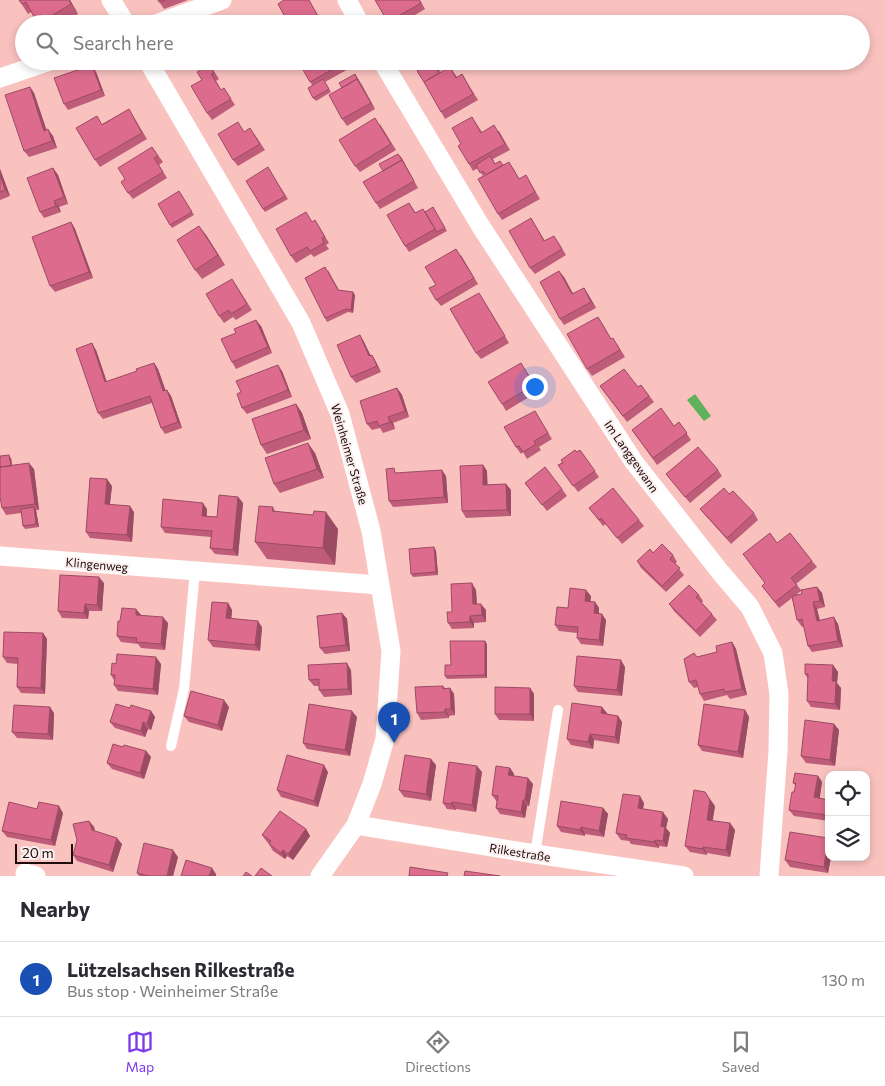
<!DOCTYPE html>
<html lang="en">
<head>
<meta charset="utf-8">
<style>
	body { margin:0; font-family:Commissioner,sans-serif; background:#f2f2f3; color:#2b2b33 }
	.controls { position:absolute; right:15px; bottom:15px; display:grid; overflow:hidden; border-radius:10px; box-shadow:0 2px 8px #0003 }
	.controls button { width:45px; height:45px; display:grid; place-items:center; padding:0; border:0; border-bottom:1px solid #e1e1e2; background:#fff; color:#2b2b33; font:25px sans-serif }
	.scale { position:absolute; left:15px; bottom:12px; width:58px; box-sizing:border-box; padding-left:5px; border:2px solid #1e0b0b; border-top:0; font-size:14px; line-height:18px; white-space:nowrap; color:#1e0b0b; -webkit-text-stroke:4px #fbf0ef; paint-order:stroke }
	.you { position:absolute; left:534px; top:386px; width:18px; height:18px; margin:-12px; border:4px solid #fff; border-radius:50%; background:#1a73e8; box-shadow:0 0 0 8px #1a73e833 }
	.badge { display:grid; place-items:center; width:32px; height:32px; border-radius:50%; background:#7c3aed; color:#fff; font-size:16px; font-weight:700 }
	.pin { position:absolute; translate:-50% -41px; filter:drop-shadow(0 1px 2px #0008) }
	.pin::after { content:''; position:absolute; top:26px; width:18px; height:15px; background:inherit; clip-path:polygon(0 0,100% 0,50% 100%) }
	.list { margin:0; padding:0; list-style:none }
	h2 { display:flex; justify-content:space-between; align-items:center; height:65px; margin:0; padding:0 20px; font-size:21px }
	h2 small { font-size:16px; font-weight:400; color:#7c7c81 }
	.list li { display:grid; grid-template-columns:32px 1fr auto; gap:15px; align-items:center; box-sizing:border-box; height:75px; padding:0 20px; border-top:1px solid #e1e1e2 }
	.list b { display:block; font-size:19px; white-space:nowrap }
	.list p { margin:0; font-size:16px; white-space:nowrap; color:#7c7c81 }
	.list em { font-size:16px; font-style:normal; color:#7c7c81 }
	.icon { flex:none; width:28px; height:28px; fill:none; stroke:currentColor; stroke-width:2; stroke-linecap:round; stroke-linejoin:round }
	.map { position:relative; flex:none; width:885px; height:876px; overflow:hidden }
	.search { position:absolute; background:#fff; box-shadow:0 2px 8px #0003; left:15px; right:15px; top:15px; height:55px; display:flex; align-items:center; gap:12px; box-sizing:border-box; padding:0 18px; border-radius:28px; color:#7c7c81; font-size:19px }
	.sheet { height:140px; background:#fff }
	nav { display:flex; justify-content:space-around; align-items:center; box-sizing:border-box; height:70px; border-top:1px solid #e1e1e2; background:#fff; font-size:14px; color:#7c7c81 }
	nav a { display:grid; justify-items:center; gap:2px }
	nav .on { color:#7c3aed }
	.map>svg:first-child { display:block }
	.water { fill:#5fb15a }
	.lines { fill:none; stroke-linecap:round; stroke-linejoin:round }
	.lane { stroke:#fff; stroke-width:10 }
	.street { stroke:#fff; stroke-width:19 }
	.wall { fill:#be5c79; fill-rule:evenodd }
	.shaded-wall { fill:#9b4b63 }
	.building { fill:#dd6b8d; stroke:#9b4b63 }
	.labels { text-anchor:middle; dominant-baseline:central; stroke-width:4; stroke-linejoin:round; paint-order:stroke }
	.street-label { font-size:12px; fill:#1e0b0b; stroke:#fbf0ef }
</style>
</head>
<body>
<div class="map">
<svg width="885" height="876" viewBox="0 0 885 876">
	<rect width="100%" height="100%" fill="#f9c2bf"/>
	<path class="water" d="M695,394L711,416L704,421L687,400Z"/>
	<g class="lines">
		<path class="lane" d="M171,746L184,689L195,571
			M535,854L558,710"/>
		<path class="street" d="M111,0L126,24
			M347,0L360,24
			M156,24L222,0
			M148,61L301,323L340,414L371,531L391,651L385,739L372,784L356,825L320,876
			M382,61L480,225L634,462L721,573L750,607L773,653L779,694L778,751L769,876
			M0,78L50,61
			M0,556L379,585
			M356,825L535,854L684,876
			M25,873L36,876"/>
	</g>
	<path class="wall" d="M19,0H70L78,14L61,24H38L31,12L28,14Z
		M158,0H188L164,9Z
		M309,0L323,24H289Z
		M375,0H420L425,9L400,24H389Z
		M171,61H178L173,64Z
		M298,61H348L352,67L325,82L331,92L316,101L313,98L312,85Z
		M412,61H442L437,64L441,71L439,72L440,73L450,67L457,77L462,74L478,100L445,119Z
		M210,65L219,79L216,81L221,90L224,88L235,105L212,120L207,113L202,80Z
		M96,72L105,96L68,110L64,104Z
		M355,74L375,109L347,126L342,119V88Z
		M30,87L34,93L46,130L53,136L57,148L29,157L24,151Z
		M129,109L147,139L100,167L95,160L102,124Z
		M472,117L482,132L499,131L510,150L493,159L495,164L503,165L513,168L519,179L526,175L540,199L502,220L498,214L486,175L485,174L483,176L478,168L473,171L469,164L461,144Z
		M380,124L396,150L360,172L355,166Z
		M245,132L255,135L265,150L238,166L233,160Z
		M152,147L163,162L159,165L167,178L133,199L128,193L125,179Z
		M401,157L418,188L380,209L376,203L383,171Z
		M53,168L58,175L68,204L59,207L61,212L44,218L40,212Z
		M0,169L10,196L0,200Z
		M270,171L288,199L265,212L263,209Z
		M179,191L194,215L172,228L170,225Z
		M409,203L416,213L435,211L447,231L409,252L405,246Z
		M531,218L545,241L558,242L566,255L535,274L530,268Z
		M315,220L329,243L326,245L329,249L314,257L311,254L296,263L291,256Z
		M71,222L75,229L93,278L55,292L50,286Z
		M206,235L225,265L202,279L195,270Z
		M461,255L478,284L441,306L436,300V285Z
		M328,270L339,290L355,295L353,313L348,312L327,322L325,318Z
		M564,277L573,294L584,288L596,308L564,325L560,319Z
		M236,285L252,310L236,320L233,317L224,323L219,316Z
		M483,299L509,343L481,359L476,353Z
		M602,323L611,339L617,344L625,357L592,376L587,369Z
		M261,326L272,353L236,369L232,362L236,333Z
		M360,335L364,342L371,356L372,355L376,362L381,372L356,383L351,377Z
		M96,350L107,382L137,371L154,363L158,369L165,390H167L171,396L182,428L165,434L161,428L152,403L103,419L98,413Z
		M525,369L539,391L506,411L502,404Z
		M282,371L292,397L247,414L242,408Z
		M641,385L654,402L627,422L600,386L638,387Z
		M397,388L402,395L409,417L393,423L395,429L383,433L380,428L372,430L367,424Z
		M296,404L302,413L311,439L267,454L261,445Z
		M535,411L552,439L539,447L541,450L527,459L523,452L521,454L516,447Z
		M679,422L691,440L657,465L632,430L674,426Z
		M580,450L599,477L578,492L558,465Z
		M315,453L324,478L280,493L274,484Z
		M11,458L12,465L34,469L39,510H36L39,527L25,529L23,526L21,513L6,515L2,508Z
		M483,465L487,471V485L506,484L511,490V516L466,518L462,511Z
		M718,470L722,476L690,503L666,474Z
		M398,473L446,476L448,503L393,507L389,501Z
		M525,483L562,489L567,496L547,511Z
		M112,486L110,504L134,512L132,542L90,538L86,532Z
		M238,497L243,503L238,556L215,554L210,548L211,537L165,533L161,527L207,509V516L217,517Z
		M273,507L275,511L338,529L335,565L267,559L255,542Z
		M589,508L639,520L644,526L622,544L606,524L603,526Z
		M700,509L754,513L758,520L731,544L705,515Z
		M777,543L812,561L817,567L796,584L801,590L817,587L822,593L825,607L817,609L820,620L838,624L843,647L812,652L808,646L804,626L802,627L797,620L792,598L779,608L762,586L765,583L743,554ZM801,591L802,594L796,595Z
		M434,547L436,551L438,575L413,577L411,574Z
		M653,553L673,555L677,562L675,564L684,575L666,592L641,568L637,561Z
		M104,583L102,611H89L88,619L62,618L58,611Z
		M476,590L477,604L486,610V622L474,623V628L452,629L448,623L452,612Z
		M699,595L703,601L702,603L712,614L717,620L700,637L674,611L669,604Z
		M591,596L590,601L595,602L599,608V613L606,620L603,646L581,644L577,638V633L559,631L555,625L568,608Z
		M228,603L232,610L231,618L262,627L260,651L213,647L208,640Z
		M136,609L141,615L168,623L165,650L141,648L138,644L121,642L117,636L120,621Z
		M342,613L347,619L350,651L325,654L320,648Z
		M43,633L47,639L45,694L21,693L17,687L18,664L7,663L3,657Z
		M732,642L736,649L747,695L730,699L727,695L704,701L700,694L698,687L694,688L689,682L697,657L717,652Z
		M487,644V678L447,679L445,676L451,665Z
		M161,664L158,695L118,691L114,685V680L111,675Z
		M833,665L838,672L837,683L841,688L840,710L811,707L807,701L808,679L805,674Z
		M625,667L622,696L578,692L574,686Z
		M351,670L352,695L324,697L319,690V686H314L309,680Z
		M443,686L445,688H450L454,694L455,715L449,716V718L421,720L417,713Z
		M530,688L534,694V721L499,720L495,714Z
		M229,707L222,731L189,722L184,716Z
		M130,708L151,711L155,717L151,730L148,729L145,737L115,728L110,722Z
		M745,710L749,717L743,758L702,751L698,745Z
		M54,713L53,740L17,738L12,732Z
		M607,713V714L618,716L622,722L619,744L594,740L593,749L571,745L567,739Z
		M357,717L350,756L307,749L303,743Z
		M834,724L839,730L835,766L806,763L801,756Z
		M123,747L146,751L151,757L144,779L112,769L107,763Z
		M436,765L431,801L404,797L399,790Z
		M510,768L514,774V776L533,784L529,806H527L525,818L500,814L496,808L497,802L492,795Z
		M328,772L318,807L281,797L277,790Z
		M482,772L476,812L456,809V810L447,809L443,803Z
		M818,776L822,782L819,798L829,800V821L794,816L789,810L796,786L793,783Z
		M644,803L643,809L668,819L666,828L670,833L667,847L659,846V848L631,844L629,841L621,840L616,833Z
		M715,806L712,821L730,823L735,830L730,857L707,853V855L690,852L685,846Z
		M603,808L608,814L604,837L585,834V836L561,832L557,826Z
		M63,813L55,846L7,837L2,831Z
		M89,821L94,827L95,831L122,844L113,872L77,861L73,855Z
		M306,829L310,836L293,860L287,856L285,859L273,851L269,844L267,842L262,835Z
		M178,857L173,876H139L137,873Z
		M831,857L828,873L790,867L785,860Z"/>
	<path class="shaded-wall" d="M69,0H70L78,14L71,4Z
		M92,65L96,72L105,96L101,90Z
		M355,74L362,85L375,109L371,103Z
		M30,87L34,93L49,137L44,131Z
		M48,129L53,136L57,148L52,141Z
		M398,154L401,157L418,188L414,181Z
		M53,168L58,175L68,204L64,197Z
		M0,169L10,196L5,190L0,175Z
		M54,201L59,207L61,212L56,206Z
		M71,222L75,229L93,278L89,272Z
		M199,226L206,235L225,265L218,255Z
		M559,271L564,277L577,301L572,294Z
		M584,288L588,294L596,308L591,302Z
		M353,292L355,295L353,313L351,310Z
		M256,320L261,326L272,353L268,347Z
		M360,335L364,342L374,363L369,356Z
		M92,343L96,350L109,389L105,382Z
		M372,355L376,362L381,372L377,366Z
		M154,363L158,369L168,397L163,391Z
		M278,365L282,371L292,397L288,390Z
		M397,388L402,395L409,417L405,411Z
		M167,390L171,396L182,428L178,422Z
		M296,404L302,413L311,439L304,430Z
		M388,417L393,423L395,429L390,422Z
		M308,443L315,453L324,478L317,469Z
		M9,455L11,458L13,471L11,468Z
		M29,463L34,469L39,510L35,504Z
		M483,465L487,471L488,492L483,485Z
		M442,470L446,476L448,503L444,497Z
		M107,479L112,486L109,510L105,504Z
		M506,484L511,490V516L507,510Z
		M238,497L243,503L238,556L233,550Z
		M203,503L207,509L206,522L202,516Z
		M130,506L134,512L132,542L127,535Z
		M34,507L36,510L39,527L36,524Z
		M326,512L338,529L335,565L323,548Z
		M434,547L436,551L438,575L436,572Z
		M99,577L104,583L102,611L97,605Z
		M472,583L476,590L477,611L473,604Z
		M817,587L822,593L825,607L820,601Z
		M586,590L591,596L590,607L585,601Z
		M595,602L599,608L598,619L594,613Z
		M813,602L817,609L821,627L817,621Z
		M228,603L232,610L231,624L226,618Z
		M85,604L89,611L88,619L84,613Z
		M481,604L486,610V622L482,615Z
		M136,609L141,615H136Z
		M342,613L347,619L350,651L346,645Z
		M602,614L606,620L603,646L599,640Z
		M470,616L474,623V628L470,622Z
		M163,617L168,623L165,650L161,644Z
		M834,617L838,624L843,647L838,641Z
		M258,621L262,627L260,651L255,645Z
		M43,633L47,639L45,694L41,688Z
		M485,641L487,644V678L485,675Z
		M732,642L736,649L747,695L742,689Z
		M156,657L161,664L158,695L153,689Z
		M621,660L625,667L622,696L617,690Z
		M347,663L351,670L352,695L348,689Z
		M833,665L838,672L837,683L841,688L840,710L835,704L832,681Z
		M450,688L454,694L455,715L451,709Z
		M530,688L534,694V721L530,714Z
		M224,700L229,707L222,731L218,725Z
		M50,707L54,713L53,740L48,734Z
		M602,707L607,713L606,720L601,713Z
		M445,709L449,716V718L445,712Z
		M745,710L749,717L743,758L738,752Z
		M151,711L155,717L151,730L147,724Z
		M352,711L357,717L350,756L345,750Z
		M618,716L622,722L619,744L615,737Z
		M143,722L148,729L145,737L141,731Z
		M834,724L839,730L835,766L830,760Z
		M590,734L594,740L593,749L588,742Z
		M146,751L151,757L144,779L140,773Z
		M431,759L436,765L431,801L426,794Z
		M324,765L328,772L318,807L314,801Z
		M477,766L482,772L476,812L472,805Z
		M510,768L514,774L513,781L508,775Z
		M818,776L822,782L819,804L814,797Z
		M528,778L533,784L529,806L525,800Z
		M705,792L715,806L712,826L707,820Z
		M640,796L644,803L642,815L638,808Z
		M523,800L527,806L525,818L521,812Z
		M828,800H829V819L826,815Z
		M452,802L456,809V810L451,804Z
		M59,806L63,813L55,846L51,840Z
		M603,808L608,814L604,837L599,831Z
		M663,812L668,819L666,828L670,833L667,847L663,841L661,826Z
		M89,821L94,827L96,836L92,830Z
		M730,823L735,830L730,857L726,850Z
		M581,827L585,834V836L580,830Z
		M306,829L310,836L293,860L288,854Z
		M117,838L122,844L113,872L109,865Z
		M828,838L829,857H831L828,873L824,867Z
		M655,840L659,846V848L654,842Z
		M703,847L707,853V855L703,849Z
		M173,850L178,857L173,876H167Z
		M283,850L287,856L285,859L281,853Z
		M212,868L216,874V876H209Z"/>
	<path class="building" d="M19,0H69L71,4L38,24L26,2L22,4Z
		M158,0H166L159,2Z
		M284,0H309L319,18L310,24H289L278,4Z
		M375,0H419L421,3L388,22Z
		M190,16L195,24H178Z
		M298,61H347L310,82Z
		M412,61H426L415,68Z
		M434,61H435L439,68L437,69L439,73L424,82L417,71Z
		M92,65L101,90L64,104L54,78Z
		M210,65L214,73L211,74L221,90L224,88L231,99L207,113L191,86L202,80L197,72Z
		M450,67L456,78L462,74L473,94L441,112L424,82Z
		M355,74L359,82L357,79L342,88L339,83Z
		M323,79L329,89L313,98L308,88Z
		M357,79L371,103L342,119L329,95Z
		M30,87L44,131L48,129L52,141L24,151L5,95Z
		M129,109L142,133L95,160L76,128L97,116L102,125Z
		M472,117L481,133L494,125L505,144L469,164L458,146L461,144L452,128Z
		M375,118L391,144L355,166L339,140Z
		M238,122L244,132L250,128L260,144L233,160L218,134Z
		M152,147L158,156L154,158L163,172L128,193L121,182L125,179L118,168Z
		M398,154L404,163L402,160L383,171L379,164Z
		M490,156L495,164L500,161L503,165L486,175L483,171L480,173L476,165Z
		M402,160L414,181L376,203L363,182Z
		M509,162L519,179L526,175L535,192L498,214L478,179Z
		M268,167L285,196L263,209L246,181Z
		M53,168L64,197L54,201L56,206L40,212L27,178Z
		M0,175L5,190L0,192Z
		M179,191L192,212L170,225L158,204Z
		M409,203L415,213L423,209L435,229L405,246L387,215Z
		M433,207L445,228L437,232L425,212Z
		M306,212L312,222L315,220L325,237L322,238L324,243L310,251L307,247L291,256L276,229Z
		M531,218L544,241L554,236L562,249L530,268L509,231Z
		M71,222L89,272L50,286L32,237Z
		M199,226L218,255L195,270L177,240Z
		M456,249L474,278L436,300L429,288L436,285L425,267Z
		M325,267L338,290L353,292L351,310L346,309L325,318L305,278Z
		M559,271L572,294L584,288L591,302L560,319L540,282Z
		M232,279L247,304L231,314L229,310L219,316L206,294Z
		M479,293L505,336L476,353L450,309Z
		M598,317L611,339L613,338L620,350L587,369L567,334Z
		M256,320L268,347L232,362L221,339L236,333L234,329Z
		M360,335L369,356L372,355L377,366L351,377L337,345Z
		M92,343L105,382L137,371L136,369L154,363L163,391L167,390L178,422L161,428L150,396L98,413L76,349Z
		M521,363L534,385L502,404L488,382Z
		M278,365L288,390L242,408L237,394L241,392L236,381Z
		M624,369L638,387L641,385L649,396L623,416L600,386Z
		M397,388L405,411L388,417L390,422L379,426L377,421L367,424L360,401Z
		M296,404L304,430L261,445L252,419Z
		M661,408L674,426L679,422L687,433L653,458L632,430Z
		M535,411L548,433L534,441L536,444L523,452L519,446L516,447L504,427Z
		M308,443L317,469L274,484L265,458Z
		M698,447L718,470L685,497L666,474Z
		M575,450L577,452L580,450L595,471L573,486L558,465L563,463L561,460Z
		M9,455L11,466L0,467V456Z
		M29,463L35,504L2,508L0,497V467Z
		M483,465V485L506,484L507,510L462,511L460,466Z
		M545,467L562,489L542,505L525,483Z
		M394,468L395,473L442,470L444,497L389,501L386,469Z
		M90,478L107,479L105,504L130,506L127,535L86,532Z
		M613,488L639,520L617,538L601,518L599,520L589,508Z
		M724,488L729,494L733,491L754,513L727,538L700,509Z
		M219,495L238,497L233,550L210,548L212,531L161,527L163,499L203,503L202,516L217,517Z
		M259,506L273,507L272,511L313,515L314,511L326,512L323,548L255,542Z
		M34,507L36,524L23,526L21,509Z
		M770,533L777,543L790,533L812,561L791,578L797,585L775,602L762,586L765,583L743,554Z
		M662,544L673,555L670,559L680,568L662,586L637,561L650,549L653,553Z
		M434,547L436,572L411,574L409,549Z
		M60,575L99,577L97,605L85,604L84,613L58,611Z
		M472,583L473,604H481L482,615L470,616V622L448,623L447,612H452L451,584Z
		M689,585L699,595L696,597L712,614L696,631L669,604Z
		M817,587L820,601L813,602L817,621L834,617L838,641L808,646L802,619L797,620L792,596L802,594L801,590Z
		M570,588L586,590L585,601L595,602L594,613L602,614L599,640L577,638L578,627L555,625L557,607L568,608Z
		M212,602L228,603L226,618L258,621L255,645L208,640Z
		M122,608L136,609V615L163,617L161,644L136,642L137,638L117,636L118,621H120Z
		M342,613L346,645L320,648L317,616Z
		M4,632L43,633L41,688L17,687L18,658L3,657Z
		M450,641H485V675L445,676V665H451Z
		M732,642L742,689L725,692L724,689L700,694L696,680L689,682L684,659L694,653L697,657L717,652L716,646Z
		M117,654L156,657L153,689L114,685L115,675H111L112,663L116,664Z
		M577,656L621,660L617,690L574,686Z
		M347,663L348,689L319,690V679L309,680L308,665Z
		M805,664L833,665L832,681H836L835,704L807,701L808,674H805Z
		M443,686V689L450,688L451,709H445V712L417,713L415,687Z
		M495,687L530,688V714H495Z
		M191,691L224,700L218,725L184,716Z
		M572,703L602,707L601,713L618,716L615,737L590,734L588,742L567,739Z
		M116,704L130,708L131,705L151,711L147,724L143,722L141,731L110,722Z
		M309,704L352,711L345,750L303,743Z
		M704,704L745,710L738,752L698,745Z
		M14,705L50,707L48,734L12,732Z
		M805,720L834,724L830,760L801,756Z
		M113,744L123,747L124,745L146,751L140,773L107,763Z
		M287,755L324,765L314,801L277,790Z
		M405,755L431,759L426,794L399,790Z
		M449,762L477,766L472,805L452,802L451,804L443,803Z
		M496,766L510,768L508,775L528,778L525,800H523L521,812L496,808L498,796L492,795Z
		M795,773L818,776L814,797L828,800L826,815L789,810L792,792H794L796,783H793Z
		M694,790L705,792L710,800L707,820L730,823L726,850L703,847V849L685,846Z
		M623,794L640,796L638,808L663,812L661,826L665,827L663,841L655,840L654,842L626,838L627,835L616,833Z
		M561,801L603,808L599,831L581,827L580,830L557,826Z
		M9,802L37,809L39,802L59,806L51,840L2,831Z
		M280,811L306,829L288,854L283,850L281,853L269,844L271,841L262,835Z
		M89,821L92,830L117,838L109,865L73,855L77,840L73,824Z
		M790,832L828,838L824,867L785,860Z
		M144,843L173,850L167,876H149L137,873Z
		M186,860L212,868L209,876H181Z
		M410,867L448,873L447,876H409Z
		M261,868L272,876H255Z
		M465,871L500,876H464Z
		M246,872L252,876H243Z"/>
	<g class="labels">
		<g class="street-label">
			<text transform="translate(350 454) rotate(74)">Weinheimer Straße</text>
			<text transform="translate(632 456) rotate(55)">Im Langgewann</text>
			<text transform="translate(97 564) rotate(5)">Klingenweg</text>
			<text transform="translate(520 852) rotate(9)">Rilkestraße</text>
		</g>
	</g>
</svg>
<div class="controls">
<button><svg class="icon" aria-label="locate" viewBox="0 0 24 24"><circle cx="12" cy="12" r="6"/><path d="M12 2v4M12 18v4M2 12h4M18 12h4"/></svg></button>
<button><svg class="icon" aria-label="layers" viewBox="0 0 24 24"><path d="M12 4l9 5-9 5-9-5zM3 14l9 5 9-5"/></svg></button>
</div>
<div class="scale">20 m</div>
<div class="you"></div>
<div class="pin badge" style="left:394px;top:743px;background:#1a4fb4">1</div>
<div class="search"><svg class="icon" aria-label="search" viewBox="0 0 24 24"><circle cx="10" cy="10" r="6"/><path d="M15 15l6 6"/></svg>Search here</div>
</div>
<section class="sheet">
<h2>Nearby<small></small></h2>
<ul class="list">
<li><span class="badge" style="background:#1a4fb4">1</span><div><b>Lützelsachsen Rilkestraße</b><p>Bus stop · Weinheimer Straße</p></div><em>130 m</em></li>
</ul>
</section>
<nav>
<a class="on"><svg class="icon" aria-label="map" viewBox="0 0 24 24"><path d="M3 6l6-2 6 2 6-2v14l-6 2-6-2-6 2zM9 4v14M15 6v14"/></svg>Map</a>
<a><svg class="icon" aria-label="directions" viewBox="0 0 24 24"><path d="M12 3l9 9-9 9-9-9zM9 14v-3h6M13 9l2 2-2 2"/></svg>Directions</a>
<a><svg class="icon" aria-label="saved" viewBox="0 0 24 24"><path d="M7 4h10v16l-5-4-5 4z"/></svg>Saved</a>
</nav>
</body>
</html>
